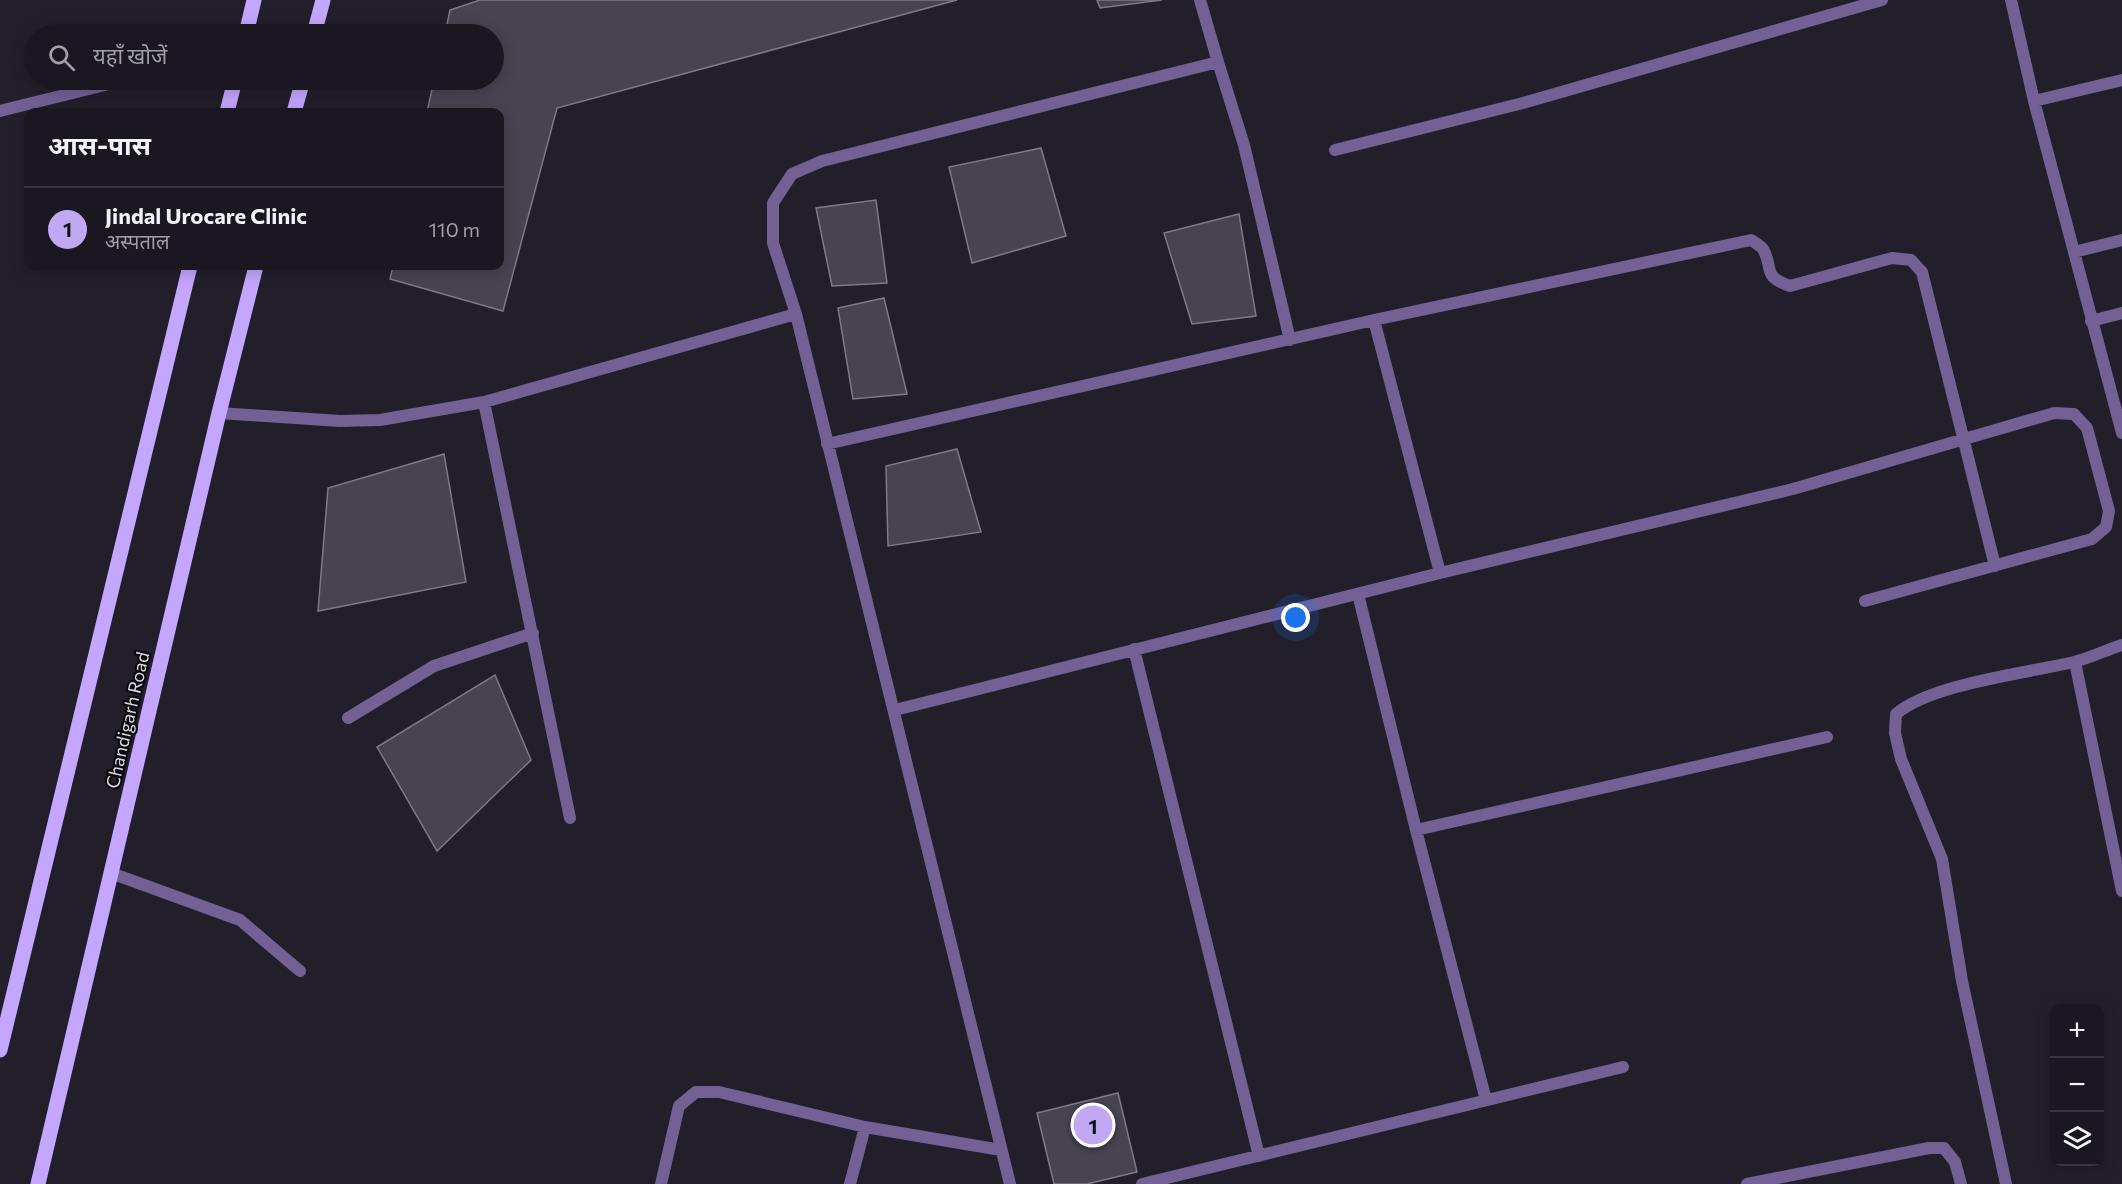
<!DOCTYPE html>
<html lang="hi">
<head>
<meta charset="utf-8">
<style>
	body { margin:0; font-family:Commissioner,"Noto Sans Devanagari",sans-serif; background:#27242d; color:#f1f3f6 }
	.controls { position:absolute; right:18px; bottom:18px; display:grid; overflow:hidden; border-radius:12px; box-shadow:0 3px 15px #0003 }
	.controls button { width:54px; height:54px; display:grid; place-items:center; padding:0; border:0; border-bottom:2px solid #38363e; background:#1a1720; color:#f1f3f6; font:30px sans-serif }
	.you { position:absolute; left:1296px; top:618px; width:21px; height:21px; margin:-15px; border:4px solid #fff; border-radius:50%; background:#1a73e8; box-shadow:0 0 0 9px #1a73e833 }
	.badge { display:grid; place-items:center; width:39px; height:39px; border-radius:50%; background:#c1a8f3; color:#111; font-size:20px; font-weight:700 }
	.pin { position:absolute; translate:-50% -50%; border:3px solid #fff; box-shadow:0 2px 6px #0006 }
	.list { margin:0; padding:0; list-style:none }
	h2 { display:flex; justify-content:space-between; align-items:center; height:78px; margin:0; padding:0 24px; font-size:26px }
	h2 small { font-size:20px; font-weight:400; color:#9f9fa5 }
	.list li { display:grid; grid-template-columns:39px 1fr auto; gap:18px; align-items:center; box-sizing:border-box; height:84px; padding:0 24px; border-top:2px solid #38363e }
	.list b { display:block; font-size:22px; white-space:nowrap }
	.list p { margin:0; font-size:20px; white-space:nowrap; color:#9f9fa5 }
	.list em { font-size:20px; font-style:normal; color:#9f9fa5 }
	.icon { flex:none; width:33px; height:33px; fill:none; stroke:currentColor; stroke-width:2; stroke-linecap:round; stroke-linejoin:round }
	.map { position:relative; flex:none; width:2122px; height:1184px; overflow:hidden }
	.search { position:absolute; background:#1a1720; box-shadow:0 3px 15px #0003; left:24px; top:24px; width:480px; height:66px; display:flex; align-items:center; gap:15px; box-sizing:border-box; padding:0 21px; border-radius:33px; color:#9f9fa5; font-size:22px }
	.panel { position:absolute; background:#1a1720; box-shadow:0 3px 15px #0003; left:24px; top:108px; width:480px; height:162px; border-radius:12px }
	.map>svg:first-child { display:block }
	.building { fill:#474351; stroke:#7e7988; stroke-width:1.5 }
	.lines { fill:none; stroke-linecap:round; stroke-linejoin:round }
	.service { stroke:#736196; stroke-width:12 }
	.minor { stroke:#736196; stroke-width:12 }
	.primary { stroke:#c4a6ff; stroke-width:15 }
	.labels { text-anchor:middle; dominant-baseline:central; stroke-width:4.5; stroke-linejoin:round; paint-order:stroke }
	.street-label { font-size:18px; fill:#dedbe4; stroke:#0b0a0f }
</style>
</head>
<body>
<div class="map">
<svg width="2122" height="1184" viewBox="0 0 2122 1184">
	<rect width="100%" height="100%" fill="#221f2b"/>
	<path class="building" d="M480,0H957L557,108L503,311L390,279L393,266H500V112H427L434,80H494V34H445L450,10Z
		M1097,0H1162L1100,8Z
		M1041,148L1066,236L972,263L949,167Z
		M876,200L887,283L832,286L816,208Z
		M1239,214L1256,316L1192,324L1164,233Z
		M884,298L907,394L853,399L838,308Z
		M957,449L981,532L888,546L886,466Z
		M444,454L466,582L318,611L328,488Z
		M495,675L531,760L437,851L377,747Z
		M1118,1093L1137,1172L1087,1184H1054L1037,1113Z"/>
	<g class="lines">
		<path class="service" d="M0,111L125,80
			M111,873L240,920L300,971"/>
		<path class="minor" d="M2011,0L2034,101L2122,433
			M1218,62L1244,145L1290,340
			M2034,101L2122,80
			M1335,150L1523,103L1882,0
			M2074,252L2122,240
			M796,314L773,243V203L792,174L822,161L1218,62L1200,0
			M1374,320L1440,573
			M2091,321L2122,313
			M484,402L570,818
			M219,413L340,421L380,420L484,402L796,314L1010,1184
			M827,444L1374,320L1751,240C1754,242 1761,246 1763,249C1774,268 1761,276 1790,286L1892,258L1911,260L1922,272L1995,566
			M1358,594L1416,830L1486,1100
			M1134,649L1259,1156
			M2075,662L2122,891
			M895,710L1440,573L1793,489L2054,413L2074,414L2087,428L2109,511L2106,527L2092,539L1865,601
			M348,718L434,666L533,633
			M1416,830L1827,737
			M661,1184L679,1106L696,1092H719L865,1127L1001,1150
			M850,1184L865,1127
			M1142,1184L1623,1067
			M1747,1184L1929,1148H1944L1955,1162L1961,1184
			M2006,1184L1962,981L1942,859L1901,759L1895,733L1896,714C1931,684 2027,673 2074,662C2090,658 2106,650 2122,645"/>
		<path class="primary" d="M246,34L254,0
			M314,34L323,0
			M227,112L235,80
			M294,112L303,80
			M0,1050L190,266
			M38,1184L219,413L256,266"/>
	</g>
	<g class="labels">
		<g class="street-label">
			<text transform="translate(127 720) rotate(-77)">Chandigarh Road</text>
		</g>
	</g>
</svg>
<div class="controls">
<button>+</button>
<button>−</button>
<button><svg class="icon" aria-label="layers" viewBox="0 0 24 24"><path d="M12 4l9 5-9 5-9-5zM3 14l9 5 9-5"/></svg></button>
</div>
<div class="you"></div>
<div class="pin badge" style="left:1093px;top:1125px">1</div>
<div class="search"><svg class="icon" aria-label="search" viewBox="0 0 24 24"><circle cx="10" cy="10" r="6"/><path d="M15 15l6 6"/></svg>यहाँ खोजें</div>
<section class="panel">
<h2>आस-पास<small></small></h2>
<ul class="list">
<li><span class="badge">1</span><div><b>Jindal Urocare Clinic</b><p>अस्पताल</p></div><em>110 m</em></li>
</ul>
</section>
</div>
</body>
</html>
